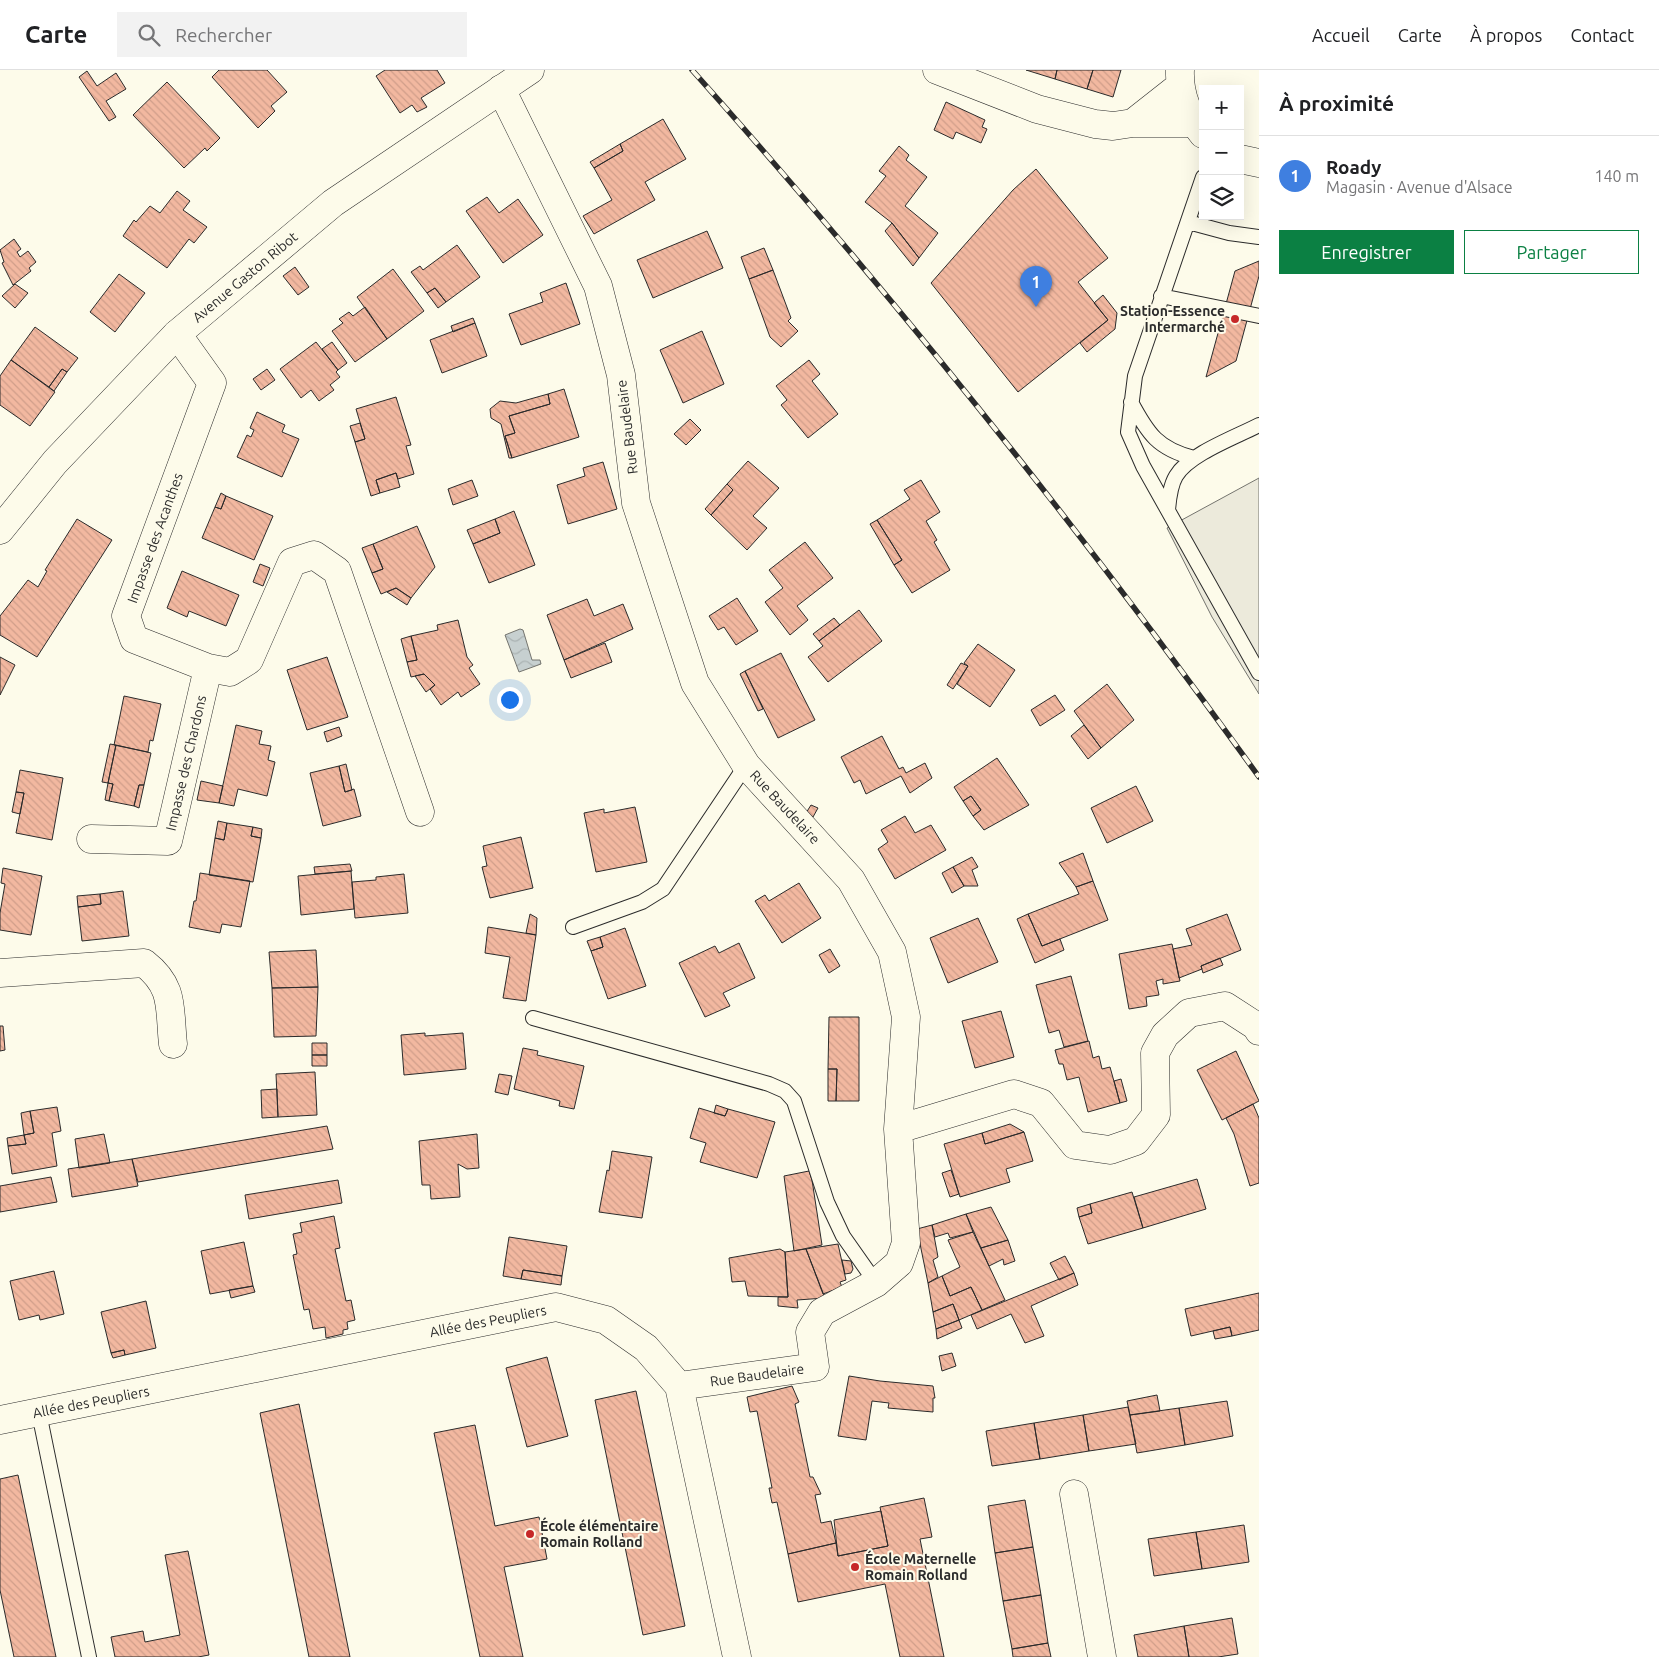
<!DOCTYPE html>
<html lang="fr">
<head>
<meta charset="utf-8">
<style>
	body { margin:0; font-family:Ubuntu,sans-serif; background:#f2f2f2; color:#202124 }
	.controls { position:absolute; right:15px; top:15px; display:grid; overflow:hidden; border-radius:0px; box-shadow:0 5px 20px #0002 }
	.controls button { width:45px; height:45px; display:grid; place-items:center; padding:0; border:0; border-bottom:1px solid #e0e0e0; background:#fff; color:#202124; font:25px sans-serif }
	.you { position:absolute; left:509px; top:629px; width:18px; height:18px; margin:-12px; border:4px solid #fff; border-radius:50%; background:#1a73e8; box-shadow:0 0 0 8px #1a73e833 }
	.badge { display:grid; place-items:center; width:32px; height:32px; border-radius:50%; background:#0b8043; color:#fff; font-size:16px; font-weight:700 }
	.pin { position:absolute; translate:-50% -41px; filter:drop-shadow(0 1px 2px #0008) }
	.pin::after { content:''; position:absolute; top:26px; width:18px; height:15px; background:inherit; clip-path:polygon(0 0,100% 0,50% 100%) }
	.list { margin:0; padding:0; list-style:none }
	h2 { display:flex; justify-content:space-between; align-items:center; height:65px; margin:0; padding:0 20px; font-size:21px }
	h2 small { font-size:16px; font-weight:400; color:#757577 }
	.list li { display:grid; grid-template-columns:32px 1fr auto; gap:15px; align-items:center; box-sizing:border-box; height:80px; padding:0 20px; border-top:1px solid #e0e0e0 }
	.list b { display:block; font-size:19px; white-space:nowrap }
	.list p { margin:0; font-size:16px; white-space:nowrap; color:#757577 }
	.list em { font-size:16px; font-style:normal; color:#757577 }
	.actions { display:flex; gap:10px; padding:15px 20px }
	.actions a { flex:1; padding:11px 0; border:1px solid #0b8043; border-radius:0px; text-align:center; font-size:18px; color:#0b8043 }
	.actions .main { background:#0b8043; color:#fff }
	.icon { flex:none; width:28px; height:28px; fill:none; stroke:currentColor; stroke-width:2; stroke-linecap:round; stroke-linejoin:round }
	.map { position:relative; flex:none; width:1259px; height:1587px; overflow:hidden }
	header { display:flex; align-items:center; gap:30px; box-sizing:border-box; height:70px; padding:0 25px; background:#fff; border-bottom:1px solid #e0e0e0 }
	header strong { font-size:24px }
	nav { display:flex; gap:28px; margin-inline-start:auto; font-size:18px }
	.search { width:350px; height:45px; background:#f2f2f2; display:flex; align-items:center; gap:12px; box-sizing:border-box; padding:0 18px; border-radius:0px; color:#757577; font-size:19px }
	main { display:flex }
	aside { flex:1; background:#fff }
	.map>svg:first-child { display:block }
	.parking { fill:#eceadb; stroke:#74746e }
	.water { fill:url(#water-waves); stroke:#74746e }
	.building { fill:url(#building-back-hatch); stroke:#2b2b2b }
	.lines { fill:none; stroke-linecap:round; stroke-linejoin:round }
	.lane-casing { stroke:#2b2b2b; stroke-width:16 }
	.street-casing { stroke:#2b2b2b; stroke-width:29 }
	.secondary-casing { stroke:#2b2b2b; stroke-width:29 }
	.lane { stroke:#fdfbea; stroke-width:14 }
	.street { stroke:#fdfbea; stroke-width:28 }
	.secondary { stroke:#fdfbea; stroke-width:28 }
	.rail-casing { stroke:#2b2b2b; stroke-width:5.5 }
	.rail { stroke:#fdfbea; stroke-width:4; stroke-dasharray:11; stroke-linecap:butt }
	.poi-dot { fill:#c62828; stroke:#fdfbea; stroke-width:2 }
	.labels { text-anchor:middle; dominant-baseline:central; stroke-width:4; stroke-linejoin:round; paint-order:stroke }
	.street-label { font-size:14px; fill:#2b2b2b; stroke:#fdfbea }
	.poi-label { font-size:14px; font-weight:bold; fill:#2b2b2b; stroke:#fdfbea; text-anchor:start }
</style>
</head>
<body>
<header>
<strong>Carte</strong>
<div class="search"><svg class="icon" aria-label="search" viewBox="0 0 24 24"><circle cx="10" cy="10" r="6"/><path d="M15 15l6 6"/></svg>Rechercher</div>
<nav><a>Accueil</a><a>Carte</a><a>À propos</a><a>Contact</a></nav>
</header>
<main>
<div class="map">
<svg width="1259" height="1587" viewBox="0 0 1259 1587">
	<defs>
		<pattern id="water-waves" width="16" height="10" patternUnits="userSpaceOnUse" patternTransform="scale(1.25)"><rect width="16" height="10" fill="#c7d0d0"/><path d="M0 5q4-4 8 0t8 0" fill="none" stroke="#abb3b3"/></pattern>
		<pattern id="building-back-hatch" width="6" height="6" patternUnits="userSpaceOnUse" patternTransform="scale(1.25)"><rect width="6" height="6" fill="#f2b8a0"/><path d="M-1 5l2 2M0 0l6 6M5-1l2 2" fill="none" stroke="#d09e8a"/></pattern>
	</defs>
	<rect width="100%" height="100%" fill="#fdfbea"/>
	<path class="parking" d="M1259,408V624L1212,547L1167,458Z"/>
	<path class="water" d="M520,559L523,560L532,590H540L541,594L519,602L505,565Z"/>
	<path class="building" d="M219,0H267L287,22L271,36L275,41L258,58L212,7Z
		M385,0H437L445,13L421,28L427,37L417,42L412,35L400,43L376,6Z
		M1026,0H1057L1055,9Z
		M1057,0H1093L1087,19L1055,9Z
		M1093,0H1121L1113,27L1087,19Z
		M87,1L97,16L116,3L126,19L106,31L116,47L109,51L79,7Z
		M167,12L220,68L207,81L205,78L184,98L133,45Z
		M946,32L985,50L982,57L987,59L981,73L956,62L953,69L934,60Z
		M663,49L686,89L645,112L655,130L594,164L583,146L612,130L594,98L623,81L620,74Z
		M620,74L623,81L594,98L590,92Z
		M899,76L909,85L906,90L927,107L905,136L938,163L919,188L892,153L865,132L886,106L879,101Z
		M1036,99L1108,188L1078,212L1108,250L1018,322L931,213L1013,120Z
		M177,121L190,131L183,140L207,157L194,173L189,169L167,198L123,166L134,150L136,152L150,136L160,143Z
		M487,127L499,143L518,129L543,165L503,193L466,141Z
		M892,153L919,188L913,196L885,161Z
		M707,161L723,198L653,228L637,190Z
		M14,169L21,179L17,182L20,187L28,181L36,192L29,198L31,201L13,215L2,193L4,192L0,180Z
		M457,175L480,207L446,232L435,218L427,223L411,202L420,196L423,200Z
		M764,178L773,200L749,209L741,187Z
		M1259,191V206L1236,291L1206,307L1235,201Z
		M295,197L309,217L298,225L283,206Z
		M393,199L424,241L387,269L357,227Z
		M773,200L791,248L788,251L798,261L781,277L770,267L749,209Z
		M119,204L145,223L115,262L90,242Z
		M566,213L580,254L521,275L509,244L543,232L540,223Z
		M15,214L28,223L15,238L2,226Z
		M435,218L446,232L438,238L427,223Z
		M1103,225L1117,243L1115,259L1087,282L1080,273L1108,250L1094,233Z
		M365,237L387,269L355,292L332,261L343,253L339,249L349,242L353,246Z
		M473,248L475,253L453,262L451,256Z
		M475,253L487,286L442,303L430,270Z
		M35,257L78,288L67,302L62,299L49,317L11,290Z
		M702,261L724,314L683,333L660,280Z
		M316,272L338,300L336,302L340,307L330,315L334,320L319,331L311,320L301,328L280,299Z
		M332,272L347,293L338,300L322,279Z
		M11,290L55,322L30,356L0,335V306Z
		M809,290L820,304L812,311L838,344L808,368L781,335L787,330L776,316Z
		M62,299L67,302L54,321L49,317Z
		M267,299L275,310L261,320L253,309Z
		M564,319L579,367L512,388L505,366L515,363L509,346L550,334L548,324Z
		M548,324L550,334L509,346L515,363L505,366L512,388H509L501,354L491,348L490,339L500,331L516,333Z
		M396,327L411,375L406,376L414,404L398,409L396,403L376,410L380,423L371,426L355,372L365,369L356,339Z
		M257,342L285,355L282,362L299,369L282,407L237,387L247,365L251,367L254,360L250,358Z
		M690,349L701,360L686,375L674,364Z
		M360,353L365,369L355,372L350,356Z
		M748,391L779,418L753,446L767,458L747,480L711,445L733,420L727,414Z
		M603,392L617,439L568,454L557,415L585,406L583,398Z
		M396,403L400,417L380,423L376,410Z
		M472,410L478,426L453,435L448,419Z
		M921,410L940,442L926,451L937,470L934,472L950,500L912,523L894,495L902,490L877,450L910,429L904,420Z
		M727,414L733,420L711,445L705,439Z
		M221,423L226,426L221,439L215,437Z
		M226,426L273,446L254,490L202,468L215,437L221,439Z
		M514,441L535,495L489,513L473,474L500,463L495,449Z
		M77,449L112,470L37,587L0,565V546L28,510L38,517L47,501L45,500Z
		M495,449L500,463L473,474L467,460Z
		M877,450L902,490L894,495L870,454Z
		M417,456L435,497L411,528L396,518L381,524L372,503L383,499L373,474Z
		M805,472L833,508L797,536L808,550L790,565L765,532L783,518L769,500Z
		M373,474L383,499L372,503L362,478Z
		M260,494L270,498L263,516L253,512Z
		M182,501L239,525L226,556L189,541L187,547L167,538Z
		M396,518L411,528L407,535L387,522Z
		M737,528L758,561L736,575L724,557L718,560L709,546Z
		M587,529L594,546L623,534L633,559L564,590L547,545Z
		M859,540L882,571L828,612L808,587L823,576L819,571Z
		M834,548L840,555L819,571L813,564Z
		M458,550L467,587L473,595L469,598L480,614L461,627L458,622L441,635L430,619L435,615L424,604L411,607L407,592L417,590L411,566L438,560L437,555Z
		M411,566L417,590L407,592L401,569Z
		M605,573L612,592L571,608L564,590Z
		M978,574L1015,600L990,637L957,614L968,596L964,593Z
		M781,583L815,650L778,668L745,601Z
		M0,587L15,595L0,625Z
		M327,587L348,647L307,660L287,600Z
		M961,593L968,596L953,619L947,615Z
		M745,601L763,639L758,641L740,604Z
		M424,604L435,615L426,622L415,606Z
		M1107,614L1134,650L1101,678L1074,641Z
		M1055,625L1065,640L1040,656L1031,640Z
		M124,626L161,634L153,671L150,670L148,682L114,675Z
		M236,655L262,661L259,674L271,676L268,690L275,692L267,726L238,719L234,736L219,733Z
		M1084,655L1101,678L1088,689L1071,666Z
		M339,657L342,666L327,672L324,662Z
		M882,666L899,699L903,697L906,703L925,693L932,708L910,723L901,706L866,724L860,710L854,713L841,687Z
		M110,674L116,675L108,713L102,712Z
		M116,675L151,683L144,715H139L134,736L109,731L113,714L108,713Z
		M997,688L1029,735L984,760L973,746L981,740L971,726L963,731L954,717Z
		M346,694L352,720L345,722L339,696Z
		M339,696L345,722L354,719L361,746L323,756L310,703Z
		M20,700L63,708L52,770L16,763L24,723L16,722Z
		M201,711L223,716L219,733L197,730Z
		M108,713L113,714L109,731L105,730Z
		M139,715H144L139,738L134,736Z
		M1136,716L1153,751L1107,773L1091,738Z
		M16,722L24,723L20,744L12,742Z
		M971,726L981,740L973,746L963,731Z
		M811,735L818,738L813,747L806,743Z
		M635,737L647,792L596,802L584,743L604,739V743Z
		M905,746L915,763L931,755L946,780L895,809L878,779L888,772L881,760Z
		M218,751L227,753L224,770L215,768Z
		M227,753L253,757L251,766L261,768L253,812L209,805L215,768L224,770Z
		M253,757L262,759L261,768L251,766Z
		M521,767L533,818L490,828L482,797L487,796L483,776Z
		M1083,783L1093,811L1076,817L1059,793Z
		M972,787L978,797L972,800L978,816H964L953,797Z
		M350,794L352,801L315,804L314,797Z
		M953,797L964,816L952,823L942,803Z
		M3,798L42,806L31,865L0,860V843L5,814L1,813Z
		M351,801L354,839L301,845L298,806Z
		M200,803L250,811L241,857L222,854L220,863L189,857L194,831H196Z
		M404,804L408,843L355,848L352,812L376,810V807Z
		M1093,811L1108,850L1042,876L1028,844L1079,824L1076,817Z
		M799,813L821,848L782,873L755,831L765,825L769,831Z
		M123,821L129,866L82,871L78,837L101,834L100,824Z
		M100,824L101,834L78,837L77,826Z
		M530,844L537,848L536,865L526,863Z
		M1028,844L1042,876L1060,869L1064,880L1035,893L1017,849Z
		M1227,844L1241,880L1201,896L1202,899L1179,908L1173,879L1192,875L1186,859Z
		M978,848L998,892L948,913L930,868Z
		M488,857L536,865L526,931L503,928L510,887L485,883Z
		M625,858L646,916L608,929L591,881L603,877L600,867Z
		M600,867L603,877L591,881L587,871Z
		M739,873L755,908L723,923L730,936L705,947L679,893L715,876L719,883Z
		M1172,874L1180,911L1163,914V909L1156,911L1159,925L1146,927L1147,936L1129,939L1119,884Z
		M830,879L840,896L829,903L819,885Z
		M316,880L318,917L272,918L269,882Z
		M1220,888L1223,895L1203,903L1201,896Z
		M1071,906L1088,971L1064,977L1059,960L1049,963L1036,915Z
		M318,917L316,966L274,967L272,918Z
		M1001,941L1014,987L975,998L962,951Z
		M829,947H859V1031H836L837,999H828Z
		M0,956H3L5,980L0,981Z
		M425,963V966L463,963L466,999L404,1005L401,965Z
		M1089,971L1093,988L1099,986L1102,999L1110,997L1120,1033L1088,1042L1079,1007L1067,1010L1063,994H1059L1055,980Z
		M312,973H327V985H312Z
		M523,978L538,981L537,985L584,996L574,1039L559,1036L560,1031L514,1019Z
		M1236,981L1259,1031L1222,1050L1197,1000Z
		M312,985H327V996H312Z
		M828,999H837L836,1031H828Z
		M315,1002L317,1045L278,1047L276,1004Z
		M499,1004L512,1006L508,1025L495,1022Z
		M1121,1009L1127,1031L1120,1033L1114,1011Z
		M277,1019L278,1047L262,1048L261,1020Z
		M1253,1034L1259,1048V1113L1250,1116L1234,1064L1226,1048Z
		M716,1035L728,1039L725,1046L714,1043Z
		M57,1037L61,1061L52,1063L57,1096L12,1104L8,1076L26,1074L24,1065L34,1063L30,1041Z
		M699,1038L725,1046L728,1039L775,1052L757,1108L700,1092L706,1073L690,1068Z
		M30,1041L34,1063L24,1065L21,1043Z
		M1010,1054L1024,1062L985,1074L982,1063Z
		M327,1056L333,1079L138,1112L132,1089Z
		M1024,1062L1033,1091L1006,1099L1010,1112L960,1127L944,1074L982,1063L985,1074Z
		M104,1064L110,1093L79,1098L75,1069Z
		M477,1064L479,1098L467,1099L458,1094L460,1127L431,1129L430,1115H422L419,1071Z
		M24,1065L26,1074L8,1076L7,1068Z
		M612,1081L652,1087L642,1148L599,1142L607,1100L609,1101Z
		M132,1089L138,1116L72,1127L68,1099Z
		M951,1100L959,1124L950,1127L942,1103Z
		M809,1101L812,1110L822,1175L794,1181L784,1106Z
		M51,1107L57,1132L0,1142V1116Z
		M1197,1109L1206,1139L1143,1158L1134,1127Z
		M338,1110L342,1133L249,1149L245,1125Z
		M1132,1122L1143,1158L1088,1174L1079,1147L1092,1143L1090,1134Z
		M1090,1134L1092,1143L1079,1147L1077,1138Z
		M991,1137L1008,1170L981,1178L966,1144Z
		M966,1144L973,1162L950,1168L948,1163L935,1167L932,1155Z
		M334,1146L340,1178L335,1179L346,1231L351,1230L355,1250L347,1252L348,1259L343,1260V1264L326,1268L325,1257L313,1259L309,1239L304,1240L293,1185L297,1184L293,1164L302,1162L300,1153Z
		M932,1155L938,1187L933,1190L938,1207L928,1213L917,1159Z
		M973,1162L1005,1230L982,1240L971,1217L950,1226L942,1206L960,1197L948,1170Z
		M509,1167L567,1176L562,1206L523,1200L521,1209L503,1206Z
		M1008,1170L1015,1191L1004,1195L1003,1189L989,1196L981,1178Z
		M244,1172L253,1216L210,1224L201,1181Z
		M838,1174L846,1210L840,1212L842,1217L823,1224L806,1179Z
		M780,1179L785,1182L788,1227L748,1226L745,1211L732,1212L729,1188Z
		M806,1179L825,1228L797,1230L798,1238L778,1236V1227H788L785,1182Z
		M1065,1186L1074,1203L1059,1210L1050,1193Z
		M842,1190L851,1191L853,1199L851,1203L845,1204Z
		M523,1200L562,1206L561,1215L521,1209Z
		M54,1201L64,1244L40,1250L39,1245L19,1250L10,1211Z
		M1074,1203L1078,1215L1031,1236L1044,1266L1025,1273L1011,1244L977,1259L971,1245Z
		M942,1206L950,1226L971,1217L982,1240L959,1250L953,1234L933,1242L928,1213Z
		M253,1216L255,1222L231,1228L229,1220Z
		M1259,1223V1260L1232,1266L1230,1257L1191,1266L1185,1239Z
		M146,1231L156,1278L125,1285L124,1280L111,1283L101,1242Z
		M953,1234L959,1250L936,1259L933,1242Z
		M959,1250L962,1258L937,1269L936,1259Z
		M1230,1257L1232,1266L1215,1269L1213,1261Z
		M124,1280L125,1285L113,1288L111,1283Z
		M952,1283L956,1296L942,1301L939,1286Z
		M547,1287L568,1366L527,1377L506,1298Z
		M849,1306L880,1311L933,1316L935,1328H933V1342L888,1338L889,1333L872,1331L866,1370L838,1366Z
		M792,1316L799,1332L795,1334L810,1407H813L821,1424L815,1425L821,1453L831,1451L836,1473L788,1484L777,1432L772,1433L769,1418H772L757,1341L750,1342L747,1327Z
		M636,1321L685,1556L643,1565L595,1330Z
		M1157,1325L1160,1341L1130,1345L1127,1331Z
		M1227,1331L1233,1366L1185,1375L1179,1338Z
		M299,1334L350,1587H309L260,1343Z
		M1128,1337L1136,1374L1089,1381L1083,1345Z
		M1179,1338L1185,1375L1137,1383L1130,1345Z
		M1083,1345L1089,1381L1040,1389L1034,1353Z
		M1034,1353L1040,1389L992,1396L986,1361Z
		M475,1355L495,1456L539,1447L547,1489L504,1497L523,1587H480L434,1363Z
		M18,1405L42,1520L56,1587H14L0,1520V1409Z
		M924,1428L932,1467L920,1469L944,1587H900L885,1514L798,1532L788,1484L836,1473L838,1486L888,1476L880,1437Z
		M1025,1430L1033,1477L995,1483L988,1436Z
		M881,1441L888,1476L838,1486L834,1450Z
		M1244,1455L1249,1492L1202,1499L1196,1462Z
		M1196,1462L1202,1499L1154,1506L1148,1469Z
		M1033,1477L1041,1525L1003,1531L995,1483Z
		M188,1481L209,1585L198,1587H115L111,1567L143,1561L145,1572L180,1565L165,1485Z
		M1041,1525L1048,1573L1012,1579L1003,1531Z
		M1232,1548L1238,1584L1218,1587H1189L1184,1556Z
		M1184,1556L1189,1587H1138L1134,1565Z
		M1048,1573L1051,1587H1013L1012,1579Z"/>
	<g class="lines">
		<g class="lane-casing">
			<path id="lane" d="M1203,107L1135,306L1128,362L1143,396L1259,603
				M1188,152L1229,163L1259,167
				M1161,226L1259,246
				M1131,332C1148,364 1158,379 1194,388
				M1168,440C1169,429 1170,416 1176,406C1189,384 1236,367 1259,355
				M573,857L642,832L663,819L746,695
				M533,948L769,1014L785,1021L794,1031L827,1132L843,1166L876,1213
				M39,1343L89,1587"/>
		</g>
		<g class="street-casing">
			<path id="street" d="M501,19L598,216L621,305L636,433L695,613L746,695L851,810L892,882L906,947L898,1059L906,1173L899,1193L876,1213L822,1242L810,1262L815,1297L679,1316
				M177,264L212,313L126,546L134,569L208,598L230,602L249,590L292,492L314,485L337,501L420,742
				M91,769L168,771L208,598
				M0,903L144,893C175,917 169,938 173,974
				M898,1059L1014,1024L1041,1033L1075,1075L1110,1080L1136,1071L1156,1045L1155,983L1165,965L1189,943L1225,936L1256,956L1259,961
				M0,1350L556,1237L606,1250L646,1278L679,1316L737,1587
				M1074,1424L1102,1587"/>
		</g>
		<g class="secondary-casing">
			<path id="secondary" d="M937,0L1037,39L1095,54L1113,56L1133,53H1194
				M1180,0C1179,23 1188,46 1203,64
				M1133,53L1180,16
				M1240,89L1259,93
				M0,460L55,392L177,264L333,133L530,0"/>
		</g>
		<use href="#lane" class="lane"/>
		<use href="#street" class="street"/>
		<use href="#secondary" class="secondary"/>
		<g class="rail-casing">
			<path id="rail" d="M692,0C893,225 1083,462 1259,707"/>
		</g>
		<use href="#rail" class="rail"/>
	</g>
	<g class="poi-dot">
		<circle cx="1235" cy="249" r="5"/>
		<circle cx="530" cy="1464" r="5"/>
		<circle cx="855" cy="1497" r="5"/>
	</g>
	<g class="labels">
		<g class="street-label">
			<text transform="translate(245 207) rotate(-40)">Avenue Gaston Ribot</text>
			<text transform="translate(627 357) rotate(-97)">Rue Baudelaire</text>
			<text transform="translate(155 468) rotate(-70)">Impasse des Acanthes</text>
			<text transform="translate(186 693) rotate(-77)">Impasse des Chardons</text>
			<text transform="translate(785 737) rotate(47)">Rue Baudelaire</text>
			<text transform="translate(488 1251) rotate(-11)">Allée des Peupliers</text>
			<text transform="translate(757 1305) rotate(-8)">Rue Baudelaire</text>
			<text transform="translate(91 1332) rotate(-11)">Allée des Peupliers</text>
		</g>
		<g class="poi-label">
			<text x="1225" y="241" text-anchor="end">Station-Essence<tspan x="1225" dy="16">Intermarché</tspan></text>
			<text x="540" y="1456">École élémentaire<tspan x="540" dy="16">Romain Rolland</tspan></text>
			<text x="865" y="1489">École Maternelle<tspan x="865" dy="16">Romain Rolland</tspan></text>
		</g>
	</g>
</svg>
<div class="controls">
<button>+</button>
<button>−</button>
<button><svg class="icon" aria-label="layers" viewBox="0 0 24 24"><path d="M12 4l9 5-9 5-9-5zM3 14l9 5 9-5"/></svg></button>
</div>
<div class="you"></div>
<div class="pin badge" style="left:1036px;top:237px;background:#3f7fe0">1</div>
</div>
<aside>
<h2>À proximité<small></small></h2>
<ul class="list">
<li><span class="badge" style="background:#3f7fe0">1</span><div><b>Roady</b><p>Magasin · Avenue d'Alsace</p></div><em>140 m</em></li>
</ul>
<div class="actions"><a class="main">Enregistrer</a><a>Partager</a></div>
</aside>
</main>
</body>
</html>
